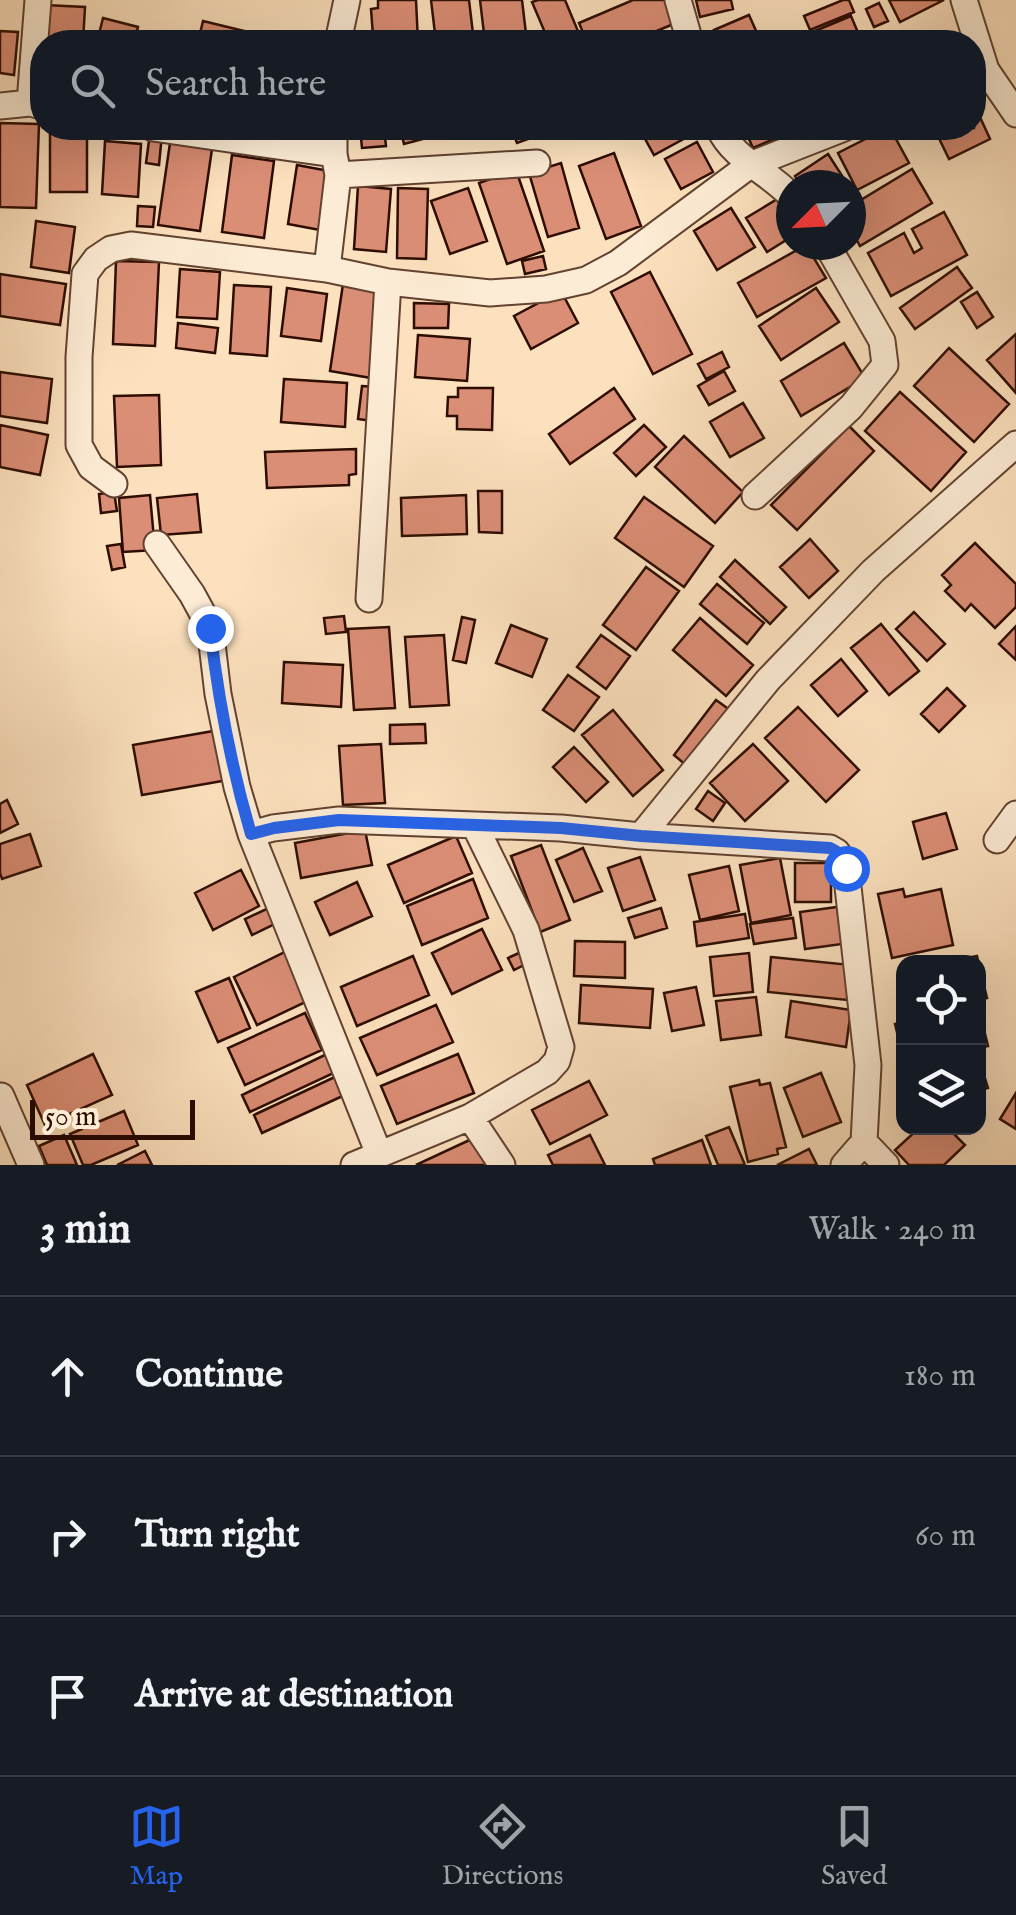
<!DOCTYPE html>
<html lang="en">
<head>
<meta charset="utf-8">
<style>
	body { margin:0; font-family:"IM FELL English",serif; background:#20242c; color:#f1f3f6 }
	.controls { position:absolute; right:30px; bottom:30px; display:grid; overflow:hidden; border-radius:20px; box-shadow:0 10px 40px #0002 }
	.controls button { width:90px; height:90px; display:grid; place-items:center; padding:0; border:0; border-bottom:2px solid #363941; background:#171b24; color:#f1f3f6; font:50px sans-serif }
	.compass { position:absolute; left:776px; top:170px; width:90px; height:90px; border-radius:50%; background:#171b24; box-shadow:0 10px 40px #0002; rotate:246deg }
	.scale { position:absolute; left:30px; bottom:25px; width:165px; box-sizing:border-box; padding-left:10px; border:5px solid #2e0d01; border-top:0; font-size:28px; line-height:35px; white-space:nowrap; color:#2e0d01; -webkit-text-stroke:8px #fdecd5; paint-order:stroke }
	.stop { position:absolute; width:30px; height:30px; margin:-22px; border:8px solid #2563eb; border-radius:50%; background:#fff }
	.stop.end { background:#2563eb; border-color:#fff; box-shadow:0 2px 10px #0008 }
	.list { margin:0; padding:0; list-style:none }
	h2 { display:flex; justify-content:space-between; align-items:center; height:130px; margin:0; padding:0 40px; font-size:42px }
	h2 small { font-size:32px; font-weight:400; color:#9ea1a6 }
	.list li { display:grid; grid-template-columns:65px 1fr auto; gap:30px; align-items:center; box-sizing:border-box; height:160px; padding:0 40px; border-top:2px solid #363941 }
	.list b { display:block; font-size:38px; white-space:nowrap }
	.list em { font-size:32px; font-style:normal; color:#9ea1a6 }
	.icon { flex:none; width:55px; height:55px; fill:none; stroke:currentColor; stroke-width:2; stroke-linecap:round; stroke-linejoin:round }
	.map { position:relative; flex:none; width:1016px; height:1165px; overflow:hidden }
	.search { position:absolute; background:#171b24; box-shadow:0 10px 40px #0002; left:30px; right:30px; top:30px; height:110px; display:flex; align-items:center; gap:25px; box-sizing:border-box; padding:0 35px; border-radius:40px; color:#9ea1a6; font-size:38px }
	.sheet { height:610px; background:#171b24 }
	nav { display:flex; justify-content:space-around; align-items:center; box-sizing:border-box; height:140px; border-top:2px solid #363941; background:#171b24; font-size:28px; color:#9ea1a6 }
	nav a { display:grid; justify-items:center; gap:5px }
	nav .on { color:#2563eb }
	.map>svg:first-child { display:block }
	.building { fill:#db8e76; stroke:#2e0d01; stroke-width:2.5 }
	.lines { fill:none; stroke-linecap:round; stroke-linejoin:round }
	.street-casing { stroke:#624230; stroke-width:29 }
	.street { stroke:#fdecd5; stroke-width:25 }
	.route { stroke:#2563eb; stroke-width:12 }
</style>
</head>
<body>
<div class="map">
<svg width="1016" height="1165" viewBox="0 0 1016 1165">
	<rect width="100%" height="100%" fill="#fce1be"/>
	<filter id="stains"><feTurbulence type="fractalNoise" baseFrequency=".002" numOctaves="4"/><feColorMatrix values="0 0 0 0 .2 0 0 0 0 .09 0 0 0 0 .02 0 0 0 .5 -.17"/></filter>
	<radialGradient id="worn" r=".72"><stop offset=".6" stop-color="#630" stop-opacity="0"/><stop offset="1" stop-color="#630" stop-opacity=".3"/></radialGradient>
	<path class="building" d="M378,0H416L418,42H380V36H373L371,9L378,8Z
		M431,0H469L474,42H436Z
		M480,0H522L527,42H485Z
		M538,0H565L580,36L565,42H549L532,2Z
		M633,0H666L676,23L630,42H587L579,23Z
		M696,0H731L733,9L700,17Z
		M843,0H849L854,12L810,30L804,16Z
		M889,0H944L900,22Z
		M879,3L888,21L874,27L866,9Z
		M45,5L85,7L83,42H43Z
		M749,15L761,42H719L714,30Z
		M851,16L862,42H814L810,33Z
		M103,18L138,27L134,42H97Z
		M203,21L244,31L242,42H198Z
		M0,31L18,32L14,75L0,73Z
		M974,104L990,139L949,159L934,128H974Z
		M0,123L39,124L36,208L0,207Z
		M245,128H306L305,135Z
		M360,128H384L386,146L362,148Z
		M400,128H440L442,134L404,144Z
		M511,128H548L550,131L517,143Z
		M567,128H601L571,138Z
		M639,128H701L702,129L654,155Z
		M744,128H783L786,134L753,148Z
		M887,128H890L909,163L857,190L838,153Z
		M50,133H87V192H50Z
		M150,133L162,134L159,165L146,163Z
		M105,141L141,144L138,197L102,194Z
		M697,142L713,172L681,189L665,159Z
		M170,143L212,149L200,231L158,225Z
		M614,153L641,226L606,239L579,166Z
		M828,154L848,185H801L795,176Z
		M232,155L274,161L264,238L222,232Z
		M561,163L579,228L548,237L529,173Z
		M297,165L329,171L320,230L288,224Z
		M912,169L932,203L860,246L851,230V206Z
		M516,170L544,251L507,264L479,183Z
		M358,186L391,189L386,252L354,249Z
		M398,188L428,189L426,259L397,258Z
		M468,188L487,241L450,254L431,201Z
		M779,198L791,217V237L767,252L746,218Z
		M138,206L155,207L153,227L137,226Z
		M731,208L755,247L717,270L694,231Z
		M944,212L967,255L891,296L868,253L904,233L914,253L922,248L912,229Z
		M36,221L75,227L69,273L31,267Z
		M806,245L826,278L757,317L738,283Z
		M543,256L546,269L525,274L522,261Z
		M116,261L159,262L155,346L113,344Z
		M957,267L972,288L915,329L900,308Z
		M180,269L220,272L217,319L177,317Z
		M650,272L692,354L653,374L611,292Z
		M0,274L66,284L60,325L0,316Z
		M343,284L384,291L371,378L330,371Z
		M234,285L271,287L267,356L230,353Z
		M287,288L327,294L321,341L281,336Z
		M816,288L839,322L781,360L759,326Z
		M561,291L578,323L531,349L514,316Z
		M977,292L993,317L977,328L961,302Z
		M414,303L449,304L448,328H414Z
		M178,323L218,328L215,353L176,348Z
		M1016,334V393L987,360Z
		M418,335L470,339L467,381L415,377Z
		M844,343L865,378L801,416L781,381Z
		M949,348L1009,404L974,442L914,386Z
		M722,352L729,367L706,379L698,364Z
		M724,371L735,391L709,405L698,386Z
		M0,372L52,379L47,423L0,416Z
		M284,379L347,383L345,427L281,422Z
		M362,386L375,387L372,421L358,419Z
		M458,388H493L492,430L457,429V416H447L448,397H458Z
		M614,388L635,419L570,464L549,434Z
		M900,392L966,452L931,491L865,431Z
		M159,395L161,465L117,467L114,396Z
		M743,403L764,438L730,457L710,422Z
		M0,425L48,435L40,475L0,467Z
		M644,425L666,447L636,476L614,453Z
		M849,426L874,451L797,530L771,505Z
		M684,436L743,492L715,523L655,467Z
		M356,449V474L349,475V485L267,488L265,452Z
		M478,491H502V533L479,532Z
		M114,492L117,511L101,513L99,494Z
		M197,494L201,532L161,535L157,498Z
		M150,495L155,550L123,552L119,498Z
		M466,495L467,534L402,536L401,498Z
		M644,497L713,546L684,587L615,538Z
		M810,539L838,571L809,598L780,567Z
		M975,543L1016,584V607L995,628L971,604L965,611L945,591L951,585L942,575Z
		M121,544L125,567L112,570L107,546Z
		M735,560L786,607L770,624L720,577Z
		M646,567L679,591L636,650L603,625Z
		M717,584L764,623L747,644L700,604Z
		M914,612L945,644L927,661L896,629Z
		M344,616L346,632L326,634L324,618Z
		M462,617L475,620L466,663L453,660Z
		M700,618L753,665L726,696L673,650Z
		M881,624L919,671L889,695L851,648Z
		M511,625L547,639L532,677L496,663Z
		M1016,626V660L999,644Z
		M389,627L395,708L354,710L348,629Z
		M444,635L449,705L410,707L405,637Z
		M601,635L630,656L606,689L577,667Z
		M841,659L867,691L838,716L811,685Z
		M284,662L343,665L341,707L282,703Z
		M568,675L599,697L574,731L543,710Z
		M947,688L965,706L939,732L921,714Z
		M716,700L730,710L687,766L674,755Z
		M798,707L859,770L826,802L765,738Z
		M613,710L663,770L633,796L582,735Z
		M425,724L426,743L390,744V725Z
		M219,730L228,780L142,795L133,745Z
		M381,744L385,803L343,805L339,746Z
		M753,744L788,781L745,821L710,783Z
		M574,747L608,782L586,802L553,767Z
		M708,791L725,803L713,821L696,809Z
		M7,800L18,824L0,833V804Z
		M946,813L957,849L923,859L913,822Z
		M365,830L372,865L301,878L295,843Z
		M30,834L41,866L2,879L0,873V844Z
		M456,836L472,873L404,903L388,865Z
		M541,845L570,920L540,932L511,856Z
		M583,848L602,891L574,902L556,860Z
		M640,857L655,900L623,911L608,868Z
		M780,858L791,915L751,923L740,865Z
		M795,863H831V902H795Z
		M729,866L739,911L700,920L689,875Z
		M241,870L259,906L213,930L195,893Z
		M473,879L488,918L422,945L407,906Z
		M357,882L372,916L330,935L315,902Z
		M903,889L905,897L941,889L953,945L892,958L878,894Z
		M273,906L281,921L252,935L245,919Z
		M837,907L842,944L805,949L800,912Z
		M661,908L667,928L635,938L628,918Z
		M745,914L749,938L697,946L694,922Z
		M793,918L796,938L754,944L750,924Z
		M482,929L502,970L452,994L432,953Z
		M575,941L625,942V978L574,976Z
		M287,951L314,998L257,1025L234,977Z
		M521,952L526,964L514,970L508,958Z
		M749,953L753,992L714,996L710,957Z
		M413,956L429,995L357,1026L341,987Z
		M977,956L987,998L978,1000V962H947Z
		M771,957L851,965L847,1000L768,992Z
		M229,978L250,1028L218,1042L196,992Z
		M581,985L653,989L650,1028L579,1023Z
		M696,987L704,1025L672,1031L664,993Z
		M756,997L761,1035L721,1040L716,1001Z
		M791,1001L851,1010L846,1047L786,1037Z
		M436,1005L453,1042L377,1075L360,1038Z
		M978,1005L988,1046L978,1048Z
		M305,1013L322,1050L245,1085L228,1048Z
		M904,1022V1061L895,1024Z
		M329,1053L338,1071L250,1112L242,1095Z
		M93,1054L112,1095L45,1125L27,1085Z
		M458,1054L474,1093L397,1124L381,1086Z
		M978,1056L988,1088L978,1091Z
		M821,1073L841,1122L803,1137L784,1088Z
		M339,1075L347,1094L262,1133L254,1115Z
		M759,1080L760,1085L770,1083L786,1147L777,1149L778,1154L748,1162L730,1087Z
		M589,1081L607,1115L550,1144L532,1110Z
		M1016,1093V1129L1000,1119Z
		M124,1111L138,1145L91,1165H83L70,1134Z
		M729,1127L745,1165H718L706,1136Z
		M919,1128H948L965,1145L944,1165H909L895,1150Z
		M64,1135L77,1165H47L39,1146Z
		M590,1135L605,1165H553L548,1155Z
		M476,1137L489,1165H416Z
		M702,1140L711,1165H655L653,1159Z
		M809,1149L817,1165H777Z
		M145,1151L152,1165H117Z"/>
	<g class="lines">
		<g class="street-casing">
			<path id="street" d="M678,0L690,42
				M964,0L986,70L1016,114
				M338,42L347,0
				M30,103L38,0
				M0,106L30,103L42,106
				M153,128L334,154
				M719,128C734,160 768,171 791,196
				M338,175L537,163
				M327,269L338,175L334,154V128
				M114,484L91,467L79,445V357L85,274L96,259L111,249L131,245L327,269L388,282L490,293L546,289L586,280L618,263L750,165L844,128
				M755,496L851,407L885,365L882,341L827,245
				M157,544L192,594L210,627L218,694L237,787L251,834L379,1154
				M369,599L388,282
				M251,834L273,828L339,820L561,828L641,836L830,848L837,852L846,869L868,1065L864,1142L844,1165
				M641,836L768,680L873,571L1016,444
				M997,840L1016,814
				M1,1096L31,1165
				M470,1117L502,1165
				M864,1142L886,1165
				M354,1165L470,1117L547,1072L557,1061L561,1047L526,930L475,826"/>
		</g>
		<use href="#street" class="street"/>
	</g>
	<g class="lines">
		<path class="route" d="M210,628C218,698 231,766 251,834L274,828L339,820L561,828L641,836L830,848L837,852L846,868"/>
	</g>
	<rect width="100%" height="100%" filter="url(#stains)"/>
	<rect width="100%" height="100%" fill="url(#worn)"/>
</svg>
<div class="controls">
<button><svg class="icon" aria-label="locate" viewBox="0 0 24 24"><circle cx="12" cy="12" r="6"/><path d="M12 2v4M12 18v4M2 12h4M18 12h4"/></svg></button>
<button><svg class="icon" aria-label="layers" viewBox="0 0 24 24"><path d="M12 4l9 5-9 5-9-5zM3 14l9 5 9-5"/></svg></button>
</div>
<svg class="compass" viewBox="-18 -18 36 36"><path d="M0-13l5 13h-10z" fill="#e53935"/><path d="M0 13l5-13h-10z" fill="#9ea1a6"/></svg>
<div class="scale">50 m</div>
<div class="stop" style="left:846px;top:868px"></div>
<div class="stop end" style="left:210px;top:628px"></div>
<div class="search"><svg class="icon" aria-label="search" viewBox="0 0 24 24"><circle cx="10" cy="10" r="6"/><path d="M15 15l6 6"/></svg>Search here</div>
</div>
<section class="sheet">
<h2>3 min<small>Walk · 240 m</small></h2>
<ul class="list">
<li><svg class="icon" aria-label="ahead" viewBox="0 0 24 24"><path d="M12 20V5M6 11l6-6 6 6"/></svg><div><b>Continue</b></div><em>180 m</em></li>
<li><svg class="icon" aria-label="right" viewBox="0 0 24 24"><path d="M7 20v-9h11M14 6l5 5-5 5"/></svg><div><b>Turn right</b></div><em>60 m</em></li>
<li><svg class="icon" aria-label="arrive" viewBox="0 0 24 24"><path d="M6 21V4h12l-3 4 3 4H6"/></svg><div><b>Arrive at destination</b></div></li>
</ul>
</section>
<nav>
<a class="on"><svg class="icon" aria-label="map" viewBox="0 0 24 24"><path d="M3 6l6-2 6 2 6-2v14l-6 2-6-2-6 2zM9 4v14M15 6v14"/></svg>Map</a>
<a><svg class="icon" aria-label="directions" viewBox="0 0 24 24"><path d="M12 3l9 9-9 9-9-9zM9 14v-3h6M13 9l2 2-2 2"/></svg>Directions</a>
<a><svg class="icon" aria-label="saved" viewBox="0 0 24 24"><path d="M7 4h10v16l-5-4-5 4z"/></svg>Saved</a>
</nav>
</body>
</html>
